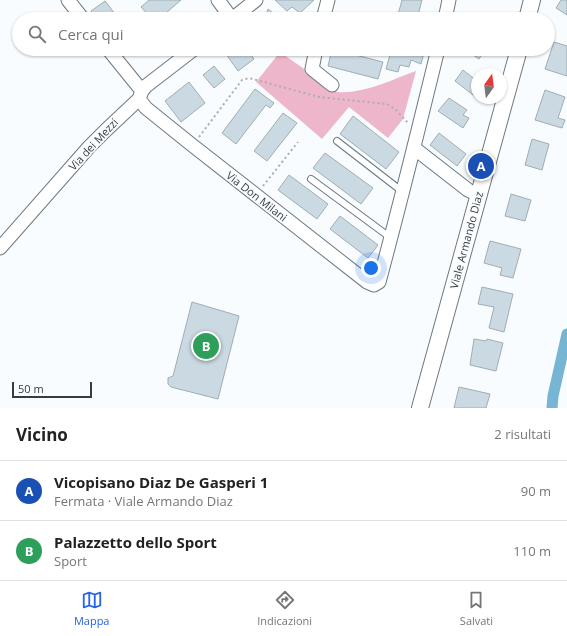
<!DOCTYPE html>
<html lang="it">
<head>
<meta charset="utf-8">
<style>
	body { margin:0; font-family:"Open Sans",sans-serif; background:#f2f2f2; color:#222 }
	.compass { position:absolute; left:471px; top:68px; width:36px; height:36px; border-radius:50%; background:#fff; box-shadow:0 1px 3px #0004; rotate:14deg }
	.scale { position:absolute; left:12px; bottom:10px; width:80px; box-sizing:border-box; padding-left:4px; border:2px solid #363c3f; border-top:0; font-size:11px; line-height:14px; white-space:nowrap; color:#363c3f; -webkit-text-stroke:3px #f9fcfe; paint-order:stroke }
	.you { position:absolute; left:371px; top:268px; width:14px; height:14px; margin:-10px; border:3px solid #fff; border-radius:50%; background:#1a73e8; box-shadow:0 0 0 6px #1a73e833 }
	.badge { display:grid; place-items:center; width:26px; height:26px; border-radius:50%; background:#2563eb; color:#fff; font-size:13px; font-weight:700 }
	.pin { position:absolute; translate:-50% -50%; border:2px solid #fff; box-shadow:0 1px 4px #0006 }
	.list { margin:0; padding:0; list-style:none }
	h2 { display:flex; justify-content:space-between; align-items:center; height:52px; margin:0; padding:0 16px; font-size:17px }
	h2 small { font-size:13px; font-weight:400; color:#767676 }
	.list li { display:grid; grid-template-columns:26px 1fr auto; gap:12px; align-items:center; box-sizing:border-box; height:60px; padding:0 16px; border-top:1px solid #e0e0e0 }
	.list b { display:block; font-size:15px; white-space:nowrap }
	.list p { margin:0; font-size:13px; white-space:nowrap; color:#767676 }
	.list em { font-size:13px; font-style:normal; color:#767676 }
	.icon { flex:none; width:22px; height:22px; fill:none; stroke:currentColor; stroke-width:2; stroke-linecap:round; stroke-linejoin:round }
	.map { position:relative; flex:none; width:567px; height:408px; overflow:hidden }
	.search { position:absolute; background:#fff; box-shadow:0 1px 3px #0004; left:12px; right:12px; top:12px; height:44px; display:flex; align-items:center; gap:10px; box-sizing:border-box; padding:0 14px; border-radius:22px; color:#767676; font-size:15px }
	.sheet { height:172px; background:#fff }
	nav { display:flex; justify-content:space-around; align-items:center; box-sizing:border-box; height:56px; border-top:1px solid #e0e0e0; background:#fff; font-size:11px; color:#767676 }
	nav a { display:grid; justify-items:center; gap:2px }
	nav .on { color:#2563eb }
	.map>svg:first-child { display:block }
	.green { fill:#eeb6ca }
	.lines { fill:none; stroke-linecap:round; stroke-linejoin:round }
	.canal { stroke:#77b5d4; stroke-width:11 }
	.building { fill:#cbdae2; stroke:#9fadb4 }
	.service-casing { stroke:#6c7980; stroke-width:8 }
	.minor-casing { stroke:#6c7980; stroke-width:15 }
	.tertiary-casing { stroke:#6c7980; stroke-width:18 }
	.path { stroke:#aaaeb0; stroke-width:2; stroke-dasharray:2 3; stroke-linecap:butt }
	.service { stroke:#fff; stroke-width:6 }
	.minor { stroke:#fff; stroke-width:13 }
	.tertiary { stroke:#fff; stroke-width:16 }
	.labels { text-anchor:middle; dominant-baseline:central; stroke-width:3.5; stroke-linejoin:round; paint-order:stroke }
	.street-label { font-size:11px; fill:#363c3f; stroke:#f9fcfe }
</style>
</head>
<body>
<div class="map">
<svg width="567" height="408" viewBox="0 0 567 408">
	<rect width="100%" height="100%" fill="#f9fcfe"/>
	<path class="green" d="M280,52L337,92C364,94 391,80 416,71L403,119L388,138L349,107L322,139L256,82Z"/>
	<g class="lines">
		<path class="canal" d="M552,408L553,396L567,334"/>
	</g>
	<path class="building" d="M149,0H181L159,19H152L141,7Z
		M275,0H314L300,13L292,7L287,11Z
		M402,0H422L417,19H402L397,18Z
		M561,0H567V15L556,8Z
		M105,1L119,19H97L91,11Z
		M268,9L280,19H265Z
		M341,14L361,19H339Z
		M554,42L567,46V76L545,69Z
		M233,49H247L254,59L238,71L226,54Z
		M332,49L383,62L378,79L328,66Z
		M402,49H425L421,64L411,60L409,67L400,65L398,72L386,69L391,51L400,54Z
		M464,49H486L479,59Z
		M214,66L225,79L214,88L203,75Z
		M463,70L477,81V98L455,81Z
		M189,82L205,103L181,122L165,101Z
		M255,89L274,103L270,108L266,105L236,144L222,133Z
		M545,90L565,97L558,118L565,120L562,128L535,120Z
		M449,98L467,110L463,115L469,118L463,128L438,111Z
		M283,113L297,123L267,161L254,151Z
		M353,116L399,152L386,169L340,134Z
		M439,133L466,154L457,166L430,145Z
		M532,139L549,144L542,170L525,165Z
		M325,153L373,188L361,204L313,168Z
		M289,175L328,204L317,219L278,190Z
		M511,194L531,200L525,221L505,216Z
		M340,216L378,245L368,258L330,229Z
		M490,241L521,249L513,278L500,275L502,268L484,263Z
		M482,287L513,294L504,332L489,328L494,307L478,304Z
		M192,302L239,316L218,399L171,387L168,384V378L173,376Z
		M474,339L486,341L487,339L503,343L496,371L470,365Z
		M459,387L490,394L486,408H454Z"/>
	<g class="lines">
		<g class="service-casing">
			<path id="service" d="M337,141L403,192
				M311,179L391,238"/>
		</g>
		<g class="minor-casing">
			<path id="minor" d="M68,0L83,19
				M218,0L232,19
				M232,19L256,0
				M323,19L328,0
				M445,19L449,0
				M108,49L142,91
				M316,49L312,69L332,85
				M139,99L146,108L192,145L367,282L374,285L379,282C400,205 419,127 438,49
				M414,148L468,190L478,195
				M0,248L89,147L105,131L139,99L142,91L146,86L194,49"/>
		</g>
		<g class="tertiary-casing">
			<path id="tertiary" d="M527,19L532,0
				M420,408L519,49"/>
		</g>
		<path class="path" d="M199,137L242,80L249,78L319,97L387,104L395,109L408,123
			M263,186L298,142"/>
		<use href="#service" class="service"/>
		<use href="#minor" class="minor"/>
		<use href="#tertiary" class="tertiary"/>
	</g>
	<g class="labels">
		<g class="street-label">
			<text transform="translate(93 144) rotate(-47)">Via dei Mezzi</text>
			<text transform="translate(257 196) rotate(38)">Via Don Milani</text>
			<text transform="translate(466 240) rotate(-75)">Viale Armando Diaz</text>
		</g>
	</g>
</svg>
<svg class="compass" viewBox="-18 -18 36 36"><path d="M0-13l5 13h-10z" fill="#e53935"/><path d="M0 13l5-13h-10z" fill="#767676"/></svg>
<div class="scale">50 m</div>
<div class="you"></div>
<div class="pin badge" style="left:481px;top:166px;background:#1a4fb4">A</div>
<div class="pin badge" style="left:206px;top:346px;background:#2e9e5b">B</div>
<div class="search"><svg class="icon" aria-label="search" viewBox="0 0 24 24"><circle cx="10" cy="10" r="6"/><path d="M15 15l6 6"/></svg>Cerca qui</div>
</div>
<section class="sheet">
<h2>Vicino<small>2 risultati</small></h2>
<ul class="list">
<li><span class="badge" style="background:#1a4fb4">A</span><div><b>Vicopisano Diaz De Gasperi 1</b><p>Fermata · Viale Armando Diaz</p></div><em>90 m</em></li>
<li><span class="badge" style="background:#2e9e5b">B</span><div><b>Palazzetto dello Sport</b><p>Sport</p></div><em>110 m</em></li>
</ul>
</section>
<nav>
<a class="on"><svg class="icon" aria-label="map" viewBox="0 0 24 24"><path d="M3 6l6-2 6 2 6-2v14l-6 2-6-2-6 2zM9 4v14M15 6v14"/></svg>Mappa</a>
<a><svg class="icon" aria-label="directions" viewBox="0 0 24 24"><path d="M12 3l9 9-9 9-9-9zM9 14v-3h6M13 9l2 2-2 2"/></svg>Indicazioni</a>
<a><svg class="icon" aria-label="saved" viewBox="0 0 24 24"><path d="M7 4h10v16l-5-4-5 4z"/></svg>Salvati</a>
</nav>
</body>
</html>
